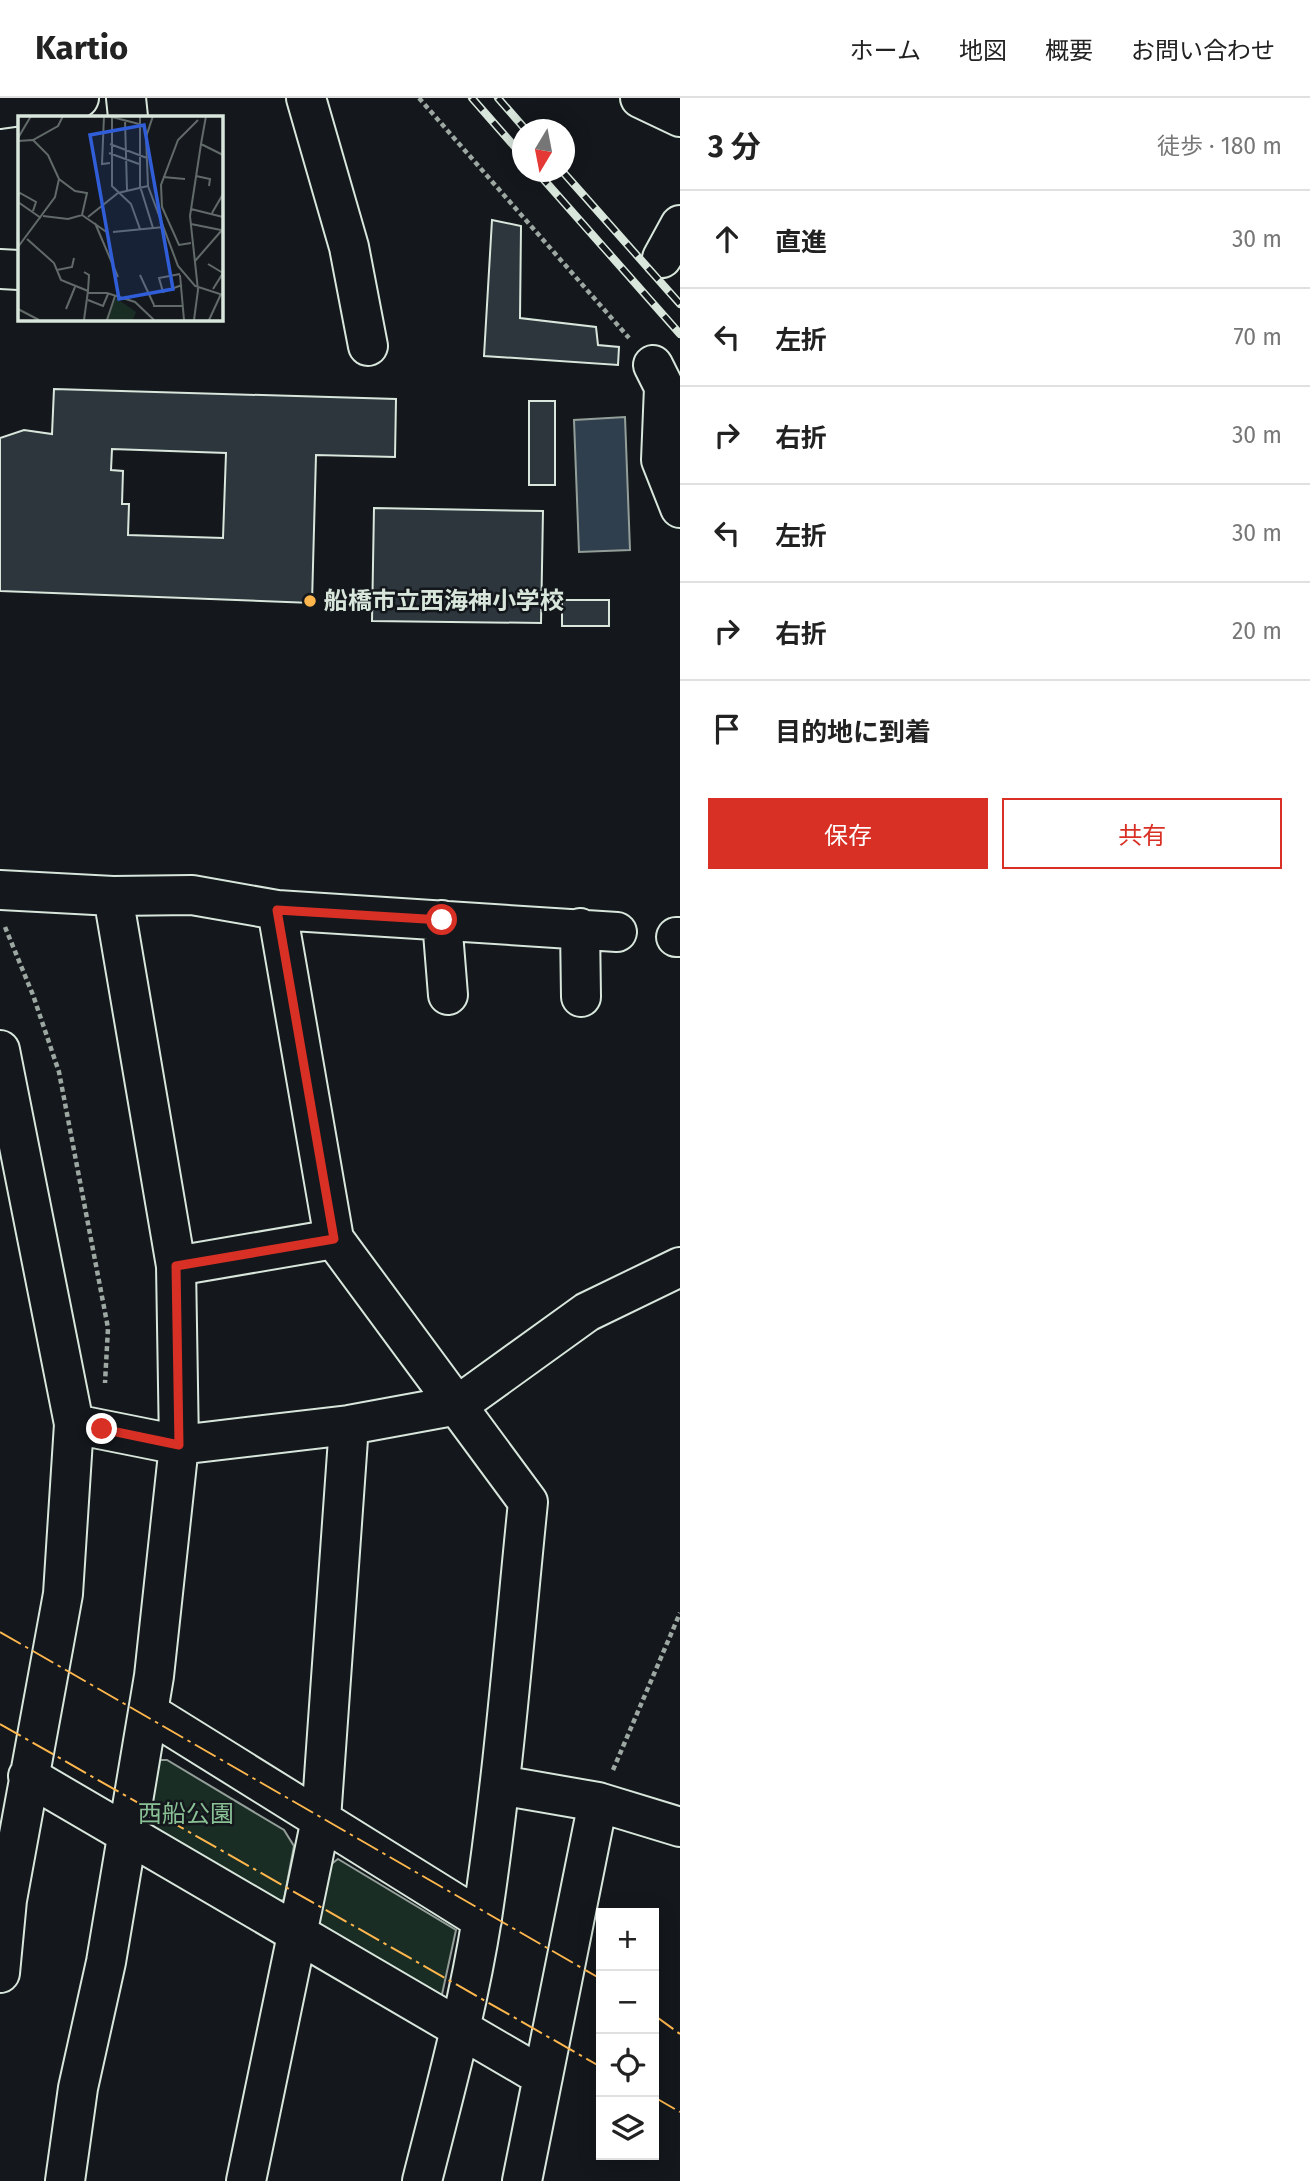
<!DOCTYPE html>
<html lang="ja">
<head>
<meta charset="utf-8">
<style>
	body { margin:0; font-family:"Fira Sans","Noto Sans JP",sans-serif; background:#f2f2f2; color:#222 }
	.controls { position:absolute; right:21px; bottom:21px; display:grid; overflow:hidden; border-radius:0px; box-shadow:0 4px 18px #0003 }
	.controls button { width:63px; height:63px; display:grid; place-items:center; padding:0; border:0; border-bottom:2px solid #e0e0e0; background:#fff; color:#222; font:35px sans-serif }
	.compass { position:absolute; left:512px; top:21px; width:63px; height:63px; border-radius:50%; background:#fff; box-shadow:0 4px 18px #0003; rotate:190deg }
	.stop { position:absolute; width:21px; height:21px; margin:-16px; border:5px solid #d93025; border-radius:50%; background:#fff }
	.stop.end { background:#d93025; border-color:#fff; box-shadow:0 2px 7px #0008 }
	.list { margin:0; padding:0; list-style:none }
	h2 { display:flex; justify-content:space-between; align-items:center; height:91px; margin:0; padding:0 28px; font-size:30px }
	h2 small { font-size:23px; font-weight:400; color:#767676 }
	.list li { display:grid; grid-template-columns:46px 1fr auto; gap:21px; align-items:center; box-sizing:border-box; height:98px; padding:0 28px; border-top:2px solid #e0e0e0 }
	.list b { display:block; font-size:26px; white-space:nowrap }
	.list em { font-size:23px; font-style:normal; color:#767676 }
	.actions { display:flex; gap:14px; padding:21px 28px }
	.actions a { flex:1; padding:16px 0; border:2px solid #d93025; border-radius:0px; text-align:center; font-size:24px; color:#d93025 }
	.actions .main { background:#d93025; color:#fff }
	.icon { flex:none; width:38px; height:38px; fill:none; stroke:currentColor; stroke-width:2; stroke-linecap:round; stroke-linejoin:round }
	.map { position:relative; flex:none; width:680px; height:2083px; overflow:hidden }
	header { display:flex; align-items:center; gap:42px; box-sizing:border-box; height:98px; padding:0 35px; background:#fff; border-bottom:2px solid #e0e0e0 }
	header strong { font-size:33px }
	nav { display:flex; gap:38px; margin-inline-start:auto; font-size:24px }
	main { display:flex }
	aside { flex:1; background:#fff }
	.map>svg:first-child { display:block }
	.green { fill:#1a2d24; stroke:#939e99; stroke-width:2 }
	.water { fill:#2f3f4d; stroke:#939e99; stroke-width:2 }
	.building { fill:#2c363c; stroke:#d8e6dc; stroke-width:2; fill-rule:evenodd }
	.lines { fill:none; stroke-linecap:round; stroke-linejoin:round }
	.minor-casing { stroke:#d8e6dc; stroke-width:42 }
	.path { stroke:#9da8a2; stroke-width:4.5; stroke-dasharray:5 3.5; stroke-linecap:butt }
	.minor { stroke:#14181c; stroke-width:38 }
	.rail-casing { stroke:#d8e6dc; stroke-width:8 }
	.rail { stroke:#14181c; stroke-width:5; stroke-dasharray:16; stroke-linecap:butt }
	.power { stroke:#ffb74d; stroke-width:2; stroke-dasharray:24 5 3.5 5; stroke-linecap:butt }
	.route { stroke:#d93025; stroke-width:9 }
	.poi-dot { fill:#ffb74d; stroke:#14181c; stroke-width:2.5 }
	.labels { text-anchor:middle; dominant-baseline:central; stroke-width:5; stroke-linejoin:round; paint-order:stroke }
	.poi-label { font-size:24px; font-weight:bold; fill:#d8e6dc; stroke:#14181c; text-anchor:start }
	.park-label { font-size:24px; fill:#8ac095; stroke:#14181c }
	.inset-road { fill:none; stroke:#626a69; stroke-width:2 }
	.view { fill:#305dd8; fill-opacity:0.15; stroke:#305dd8; stroke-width:3.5 }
	.inset-edge { fill:none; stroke:#d8e6dc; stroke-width:3.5 }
</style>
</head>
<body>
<header>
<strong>Kartio</strong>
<nav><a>ホーム</a><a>地図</a><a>概要</a><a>お問い合わせ</a></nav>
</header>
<main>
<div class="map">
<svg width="680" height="2083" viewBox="0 0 680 2083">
	<rect width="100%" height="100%" fill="#14181c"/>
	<path class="green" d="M154,1662H167L284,1732L294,1748L284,1801L275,1806L142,1723Z
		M338,1761L456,1832L441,1901L328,1839L315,1821L330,1767Z"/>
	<path class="water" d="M625,319L630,452L579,454L574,322Z"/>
	<path class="building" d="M492,122L521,128L520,220L596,229L598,247L619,249L618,267L484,258Z
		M54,291L396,301L395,359L316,357L312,505L0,493V340L24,332L52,336ZM112,351L226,355L223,440L128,437L129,406H122L123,373L111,372Z
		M529,303H555V387H529Z
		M374,410L543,413L541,525L372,523Z
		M562,502H609V528H562Z"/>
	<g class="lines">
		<g class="minor-casing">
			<path id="minor" d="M126,0L128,19
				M306,0L349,149L368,248
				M640,0L680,19
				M0,11L79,0
				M662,160L680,127
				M0,171L19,172
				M653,267L664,289L661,362L680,410
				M0,792L113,798L192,797L277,812L617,834
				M277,812L334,1141L528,1404C514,1542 503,1682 482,1820C468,1909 444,1996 422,2083
				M442,822L448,897
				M580,830L581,899
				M676,839H680
				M0,952L74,1326L63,1496L7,1802L0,1875
				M176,1168L334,1141
				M74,1326L179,1347L349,1327L458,1307L587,1214L680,1169
				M148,1614L482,1822
				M28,1678L543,1979
				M500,1687L598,1704L522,2083
				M598,1704L680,1729
				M65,2083L78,1990L106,1864L154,1578L179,1347L176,1168L113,798
				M246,2083L321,1721L349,1327"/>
		</g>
		<path class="path" d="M419,0L629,240
			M5,829L33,897L59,974L108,1230L105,1285
			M613,1672L680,1515"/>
		<use href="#minor" class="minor"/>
		<g class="rail-casing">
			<path id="rail" d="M472,0L522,57
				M498,0L526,32
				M537,74L680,236
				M563,74L680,206"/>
		</g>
		<use href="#rail" class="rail"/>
		<path class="power" d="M0,1534L601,1881
			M0,1626L601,1969
			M654,1917L680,1936
			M654,1999L680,2014"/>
	</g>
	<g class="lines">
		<path class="route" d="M102,1331L179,1347L176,1168L334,1141L277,812L442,822"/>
	</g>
	<circle class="poi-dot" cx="310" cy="503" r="7"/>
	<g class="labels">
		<g class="poi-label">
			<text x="324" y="503">船橋市立西海神小学校</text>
		</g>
		<g class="park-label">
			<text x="186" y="1716">西船公園</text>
		</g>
	</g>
	<g transform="translate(18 18)">
		<rect width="205" height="205" fill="#14181c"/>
		<path d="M98,182L118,196L115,204H87Z" fill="#1a2d24"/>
		<path class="inset-road" d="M86,0L84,48L92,47M94,0V70L113,88L122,113M122,0V70L135,112M135,0L128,21L130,70L160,150L177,170L205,179M94,1L121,8M107,4L109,74M0,22L13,0M15,24L30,39L41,63L57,75L69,77L64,99M0,25L15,24L40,10L45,0M92,28L129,42M183,28L188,0M183,28L205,39M91,37L121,48M178,60L192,63L191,70M145,61L167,63M0,80L2,77L18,86L15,95M0,86L23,102M173,93L205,101M194,97L205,78M25,100L50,103L64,99L90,117M70,101L100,77L130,70M77,107L100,161M173,108L203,114M95,116L146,111M9,123L36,147L43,164L70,175L66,204M173,127L161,129L144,91L143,69L160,24L180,4M0,131L37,81L41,63M177,145L204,114M190,148L205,157L195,173M39,154L54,151L56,142M66,156L71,159L70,175M162,158L141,162L145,176L164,169M122,159L136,189M162,159L166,204M70,177H89L117,186L136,204M70,184L85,190L90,178M135,190H165M0,193L21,204M48,193L57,171M89,204L97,180M176,204L180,174L172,100L183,28M191,204L203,178"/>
		<path class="view" d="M126,9L155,173L101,183L72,19Z"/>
		<rect width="205" height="205" class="inset-edge"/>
	</g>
</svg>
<div class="controls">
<button>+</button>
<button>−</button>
<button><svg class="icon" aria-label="locate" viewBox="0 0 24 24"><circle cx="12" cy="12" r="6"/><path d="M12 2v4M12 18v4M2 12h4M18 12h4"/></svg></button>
<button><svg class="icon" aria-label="layers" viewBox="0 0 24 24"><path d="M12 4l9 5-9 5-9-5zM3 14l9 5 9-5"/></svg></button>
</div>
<svg class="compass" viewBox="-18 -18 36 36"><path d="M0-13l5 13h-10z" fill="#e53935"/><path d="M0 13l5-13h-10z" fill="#767676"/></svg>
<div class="stop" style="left:442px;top:822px"></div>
<div class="stop end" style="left:102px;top:1331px"></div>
</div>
<aside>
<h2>3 分<small>徒歩 · 180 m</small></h2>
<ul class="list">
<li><svg class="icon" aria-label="ahead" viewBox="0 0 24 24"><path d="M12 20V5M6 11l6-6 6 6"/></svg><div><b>直進</b></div><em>30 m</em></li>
<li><svg class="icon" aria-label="left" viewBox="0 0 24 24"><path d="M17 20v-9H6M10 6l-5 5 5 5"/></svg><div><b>左折</b></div><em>70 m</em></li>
<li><svg class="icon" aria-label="right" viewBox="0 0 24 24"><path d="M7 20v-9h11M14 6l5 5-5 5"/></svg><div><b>右折</b></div><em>30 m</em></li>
<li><svg class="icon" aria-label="left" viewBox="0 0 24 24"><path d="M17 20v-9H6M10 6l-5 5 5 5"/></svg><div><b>左折</b></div><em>30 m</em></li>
<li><svg class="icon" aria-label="right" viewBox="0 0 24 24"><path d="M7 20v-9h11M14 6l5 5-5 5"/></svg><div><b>右折</b></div><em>20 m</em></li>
<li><svg class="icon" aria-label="arrive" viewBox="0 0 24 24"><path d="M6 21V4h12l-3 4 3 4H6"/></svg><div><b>目的地に到着</b></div></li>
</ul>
<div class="actions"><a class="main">保存</a><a>共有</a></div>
</aside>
</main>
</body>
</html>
